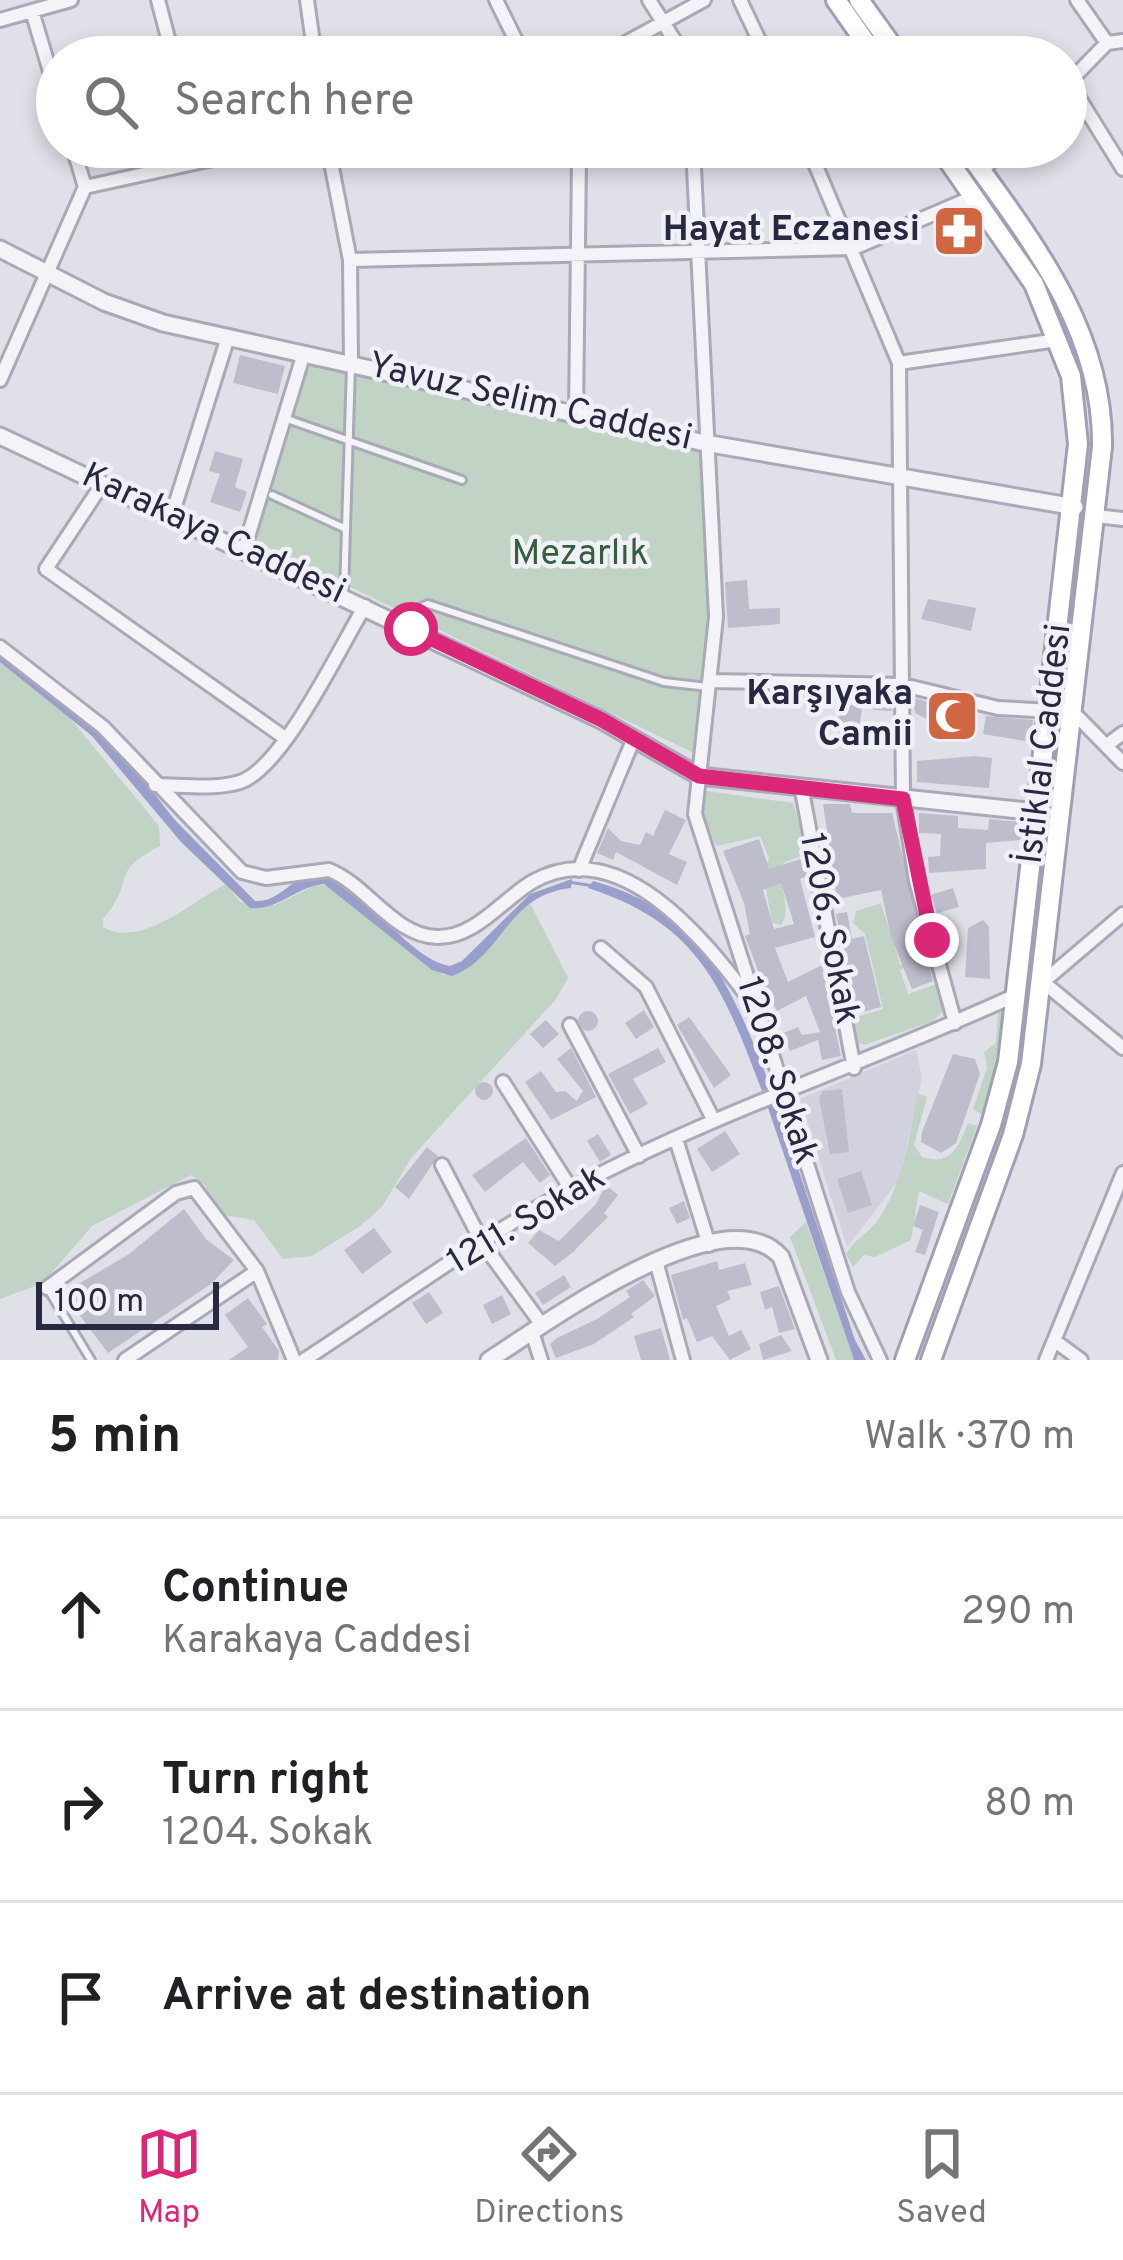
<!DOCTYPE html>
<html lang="en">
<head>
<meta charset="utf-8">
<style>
	body { margin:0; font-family:Overpass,sans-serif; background:#f2f2f2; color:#202124 }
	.scale { position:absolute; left:36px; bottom:30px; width:183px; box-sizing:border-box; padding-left:12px; border:6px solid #292841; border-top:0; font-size:33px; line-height:42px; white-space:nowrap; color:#292841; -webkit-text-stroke:9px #f0f0f7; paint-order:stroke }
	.stop { position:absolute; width:36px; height:36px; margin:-27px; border:9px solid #db2777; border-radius:50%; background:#fff }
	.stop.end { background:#db2777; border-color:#fff; box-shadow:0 3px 12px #0008 }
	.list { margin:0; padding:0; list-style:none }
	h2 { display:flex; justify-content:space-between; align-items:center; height:156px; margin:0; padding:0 48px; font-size:51px }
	h2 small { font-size:39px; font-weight:400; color:#757577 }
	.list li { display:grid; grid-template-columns:78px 1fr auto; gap:36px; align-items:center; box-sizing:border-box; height:192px; padding:0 48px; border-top:3px solid #e0e0e0 }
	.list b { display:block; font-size:45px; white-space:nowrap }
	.list p { margin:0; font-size:39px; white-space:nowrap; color:#757577 }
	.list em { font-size:39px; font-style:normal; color:#757577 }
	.icon { flex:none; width:66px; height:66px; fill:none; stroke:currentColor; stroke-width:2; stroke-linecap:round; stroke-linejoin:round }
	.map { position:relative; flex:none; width:1123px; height:1360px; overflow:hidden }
	.search { position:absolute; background:#fff; box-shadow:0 6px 18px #0003; left:36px; right:36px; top:36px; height:132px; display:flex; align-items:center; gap:30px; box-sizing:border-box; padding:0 42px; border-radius:66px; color:#757577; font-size:45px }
	.sheet { height:732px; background:#fff }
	nav { display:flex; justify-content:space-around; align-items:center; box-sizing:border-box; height:168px; border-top:3px solid #e0e0e0; background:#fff; font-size:33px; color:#757577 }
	nav a { display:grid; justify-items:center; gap:6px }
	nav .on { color:#db2777 }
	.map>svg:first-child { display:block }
	.built { fill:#d2d2de }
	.green { fill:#c1d3c4 }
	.water { fill:#9a9eca }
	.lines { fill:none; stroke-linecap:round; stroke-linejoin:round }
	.stream { stroke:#9a9eca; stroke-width:3 }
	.building { fill:#bebdcc; fill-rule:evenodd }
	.service-casing { stroke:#a9a9b7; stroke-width:12 }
	.minor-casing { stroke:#a9a9b7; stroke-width:18 }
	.tertiary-casing { stroke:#a9a9b7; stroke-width:21 }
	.primary-casing { stroke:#9f9fb5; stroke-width:24 }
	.service { stroke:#f3f3f8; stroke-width:6 }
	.minor { stroke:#f3f3f8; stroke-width:12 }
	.tertiary { stroke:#f3f3f8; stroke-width:15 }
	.primary { stroke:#fff; stroke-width:18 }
	.route { stroke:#db2777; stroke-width:15 }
	.labels { text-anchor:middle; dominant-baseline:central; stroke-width:9; stroke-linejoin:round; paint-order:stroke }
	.poi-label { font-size:36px; font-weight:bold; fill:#292841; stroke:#f0f0f7; text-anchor:end }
	.street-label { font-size:36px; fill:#292841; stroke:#f0f0f7 }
	.park-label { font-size:36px; fill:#355d3e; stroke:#f0f0f7 }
</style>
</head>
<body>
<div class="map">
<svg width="1123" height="1360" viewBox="0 0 1123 1360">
	<rect width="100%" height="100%" fill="#e0e0e9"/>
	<path class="built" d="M916,1050L922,1078L899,1180L847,1247L800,1099Z"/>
	<path class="green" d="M309,362L702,449L712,623L698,755L255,541Z
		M0,651L51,695L159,826L160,846C107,874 138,878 103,919V927C140,949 191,902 226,884L240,902L275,905L317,884L332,887L444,975L466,969L529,901L568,978L556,999L411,1158L382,1207L360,1226L312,1256L283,1259L254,1220L218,1214L205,1185L191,1175L92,1226L43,1283L0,1299Z
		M707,791L793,803L805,844L803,855L783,863C775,883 794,908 781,925L772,923L763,871L769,858L760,836L717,846L704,826L700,797Z
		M881,903L900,965L919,959L900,970L908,994L937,984L947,1007L933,1021L864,1045L858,1042L854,1018L883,1009L865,934L853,923L856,911Z
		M1004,1010L995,1078L981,1114L973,1109L987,1068L984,1052L996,1043L998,1013Z
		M918,1094L927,1097L914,1145L922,1157C951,1165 957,1150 968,1123L977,1126L948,1204L919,1191L911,1240L875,1257L864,1255L853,1267L846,1254C854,1239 869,1234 878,1220C903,1184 909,1137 918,1094Z
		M806,1222L854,1360H836L790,1237Z"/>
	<path class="water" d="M0,649L117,746L174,819L255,901C280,903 292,875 316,875C363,875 401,957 450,966L462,961L530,894L572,879L571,888C506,895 503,957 452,976L432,970L324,884C297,886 278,911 250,908L181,842L92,736L0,662Z
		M593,881C704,911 733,990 771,1088L762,1091C723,989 700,924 588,888Z
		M776,1102L855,1340L866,1360H854L767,1105Z"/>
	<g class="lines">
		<path class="stream" d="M568,882L594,886"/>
	</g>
	<path class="building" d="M240,355L285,366L278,394L233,383Z
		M215,451L243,459L235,487L247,492L240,512L210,502L220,474L209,471Z
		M747,580L749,609L780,608V624L728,628L725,582Z
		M928,599L976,608L971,631L921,619Z
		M874,695H892V711L873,710Z
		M913,698L973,713L964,737L915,713Z
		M840,704L862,706L860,724L838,722Z
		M986,716L1033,720L1031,742L983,734Z
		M975,756L992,758L989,788L917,782V761Z
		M823,804H850L852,813H892L933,981L912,989L891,937L881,890L837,899Z
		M665,810L686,820L669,854L687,862L677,885L616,852L613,860L597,853L608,828L621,841L640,845L646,832L653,836Z
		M919,813L958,816V828L988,830L989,819L1022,822L1020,840L986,843V869L929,873L928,857L940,856L941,834L919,833Z
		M759,839L769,869L804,858L807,876L800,879L815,937L775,948L788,982L822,965L841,1056L822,1060L818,1040L790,1051L783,1033L798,1027L802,1035L820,1032L806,996L777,1011L763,984L745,936L750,934L744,903L723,851ZM781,883L794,924L774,929L763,890Z
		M953,888L959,907L937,913L931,895Z
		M847,912L852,939L864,936L881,1007L855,1014L836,914Z
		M983,920L989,927L990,979L965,977L968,928Z
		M644,1010L654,1027L636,1039L625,1023Z
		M578 1021a10 10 0 1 1 20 0a10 10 0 1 1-20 0Z
		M689,1017L731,1075L714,1088L677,1025Z
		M546,1020L559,1034L543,1048L530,1034Z
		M571,1048L596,1097L551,1120L525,1082L541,1071L556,1092L565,1091L577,1101L583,1091L557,1059Z
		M658,1048L666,1062L633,1079L648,1104L630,1114L608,1074Z
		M953,1054L975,1059L980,1074L956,1143L941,1153L921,1142L922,1132Z
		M475 1091a9 9 0 1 1 18 0a9 9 0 1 1-18 0Z
		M842,1089L849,1152L830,1154L819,1098L823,1091Z
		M725,1131L740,1154L712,1172L697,1149Z
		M598,1134L611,1155L600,1162L587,1141Z
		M526,1138L550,1175L540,1183L523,1162L485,1192L472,1175Z
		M427,1147L438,1156L409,1199L395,1187Z
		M861,1171L872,1205L848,1213L837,1179Z
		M606,1185L618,1195L604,1213L608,1217L573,1252L555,1266L528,1243L539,1230L559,1241L596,1204Z
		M684,1201L690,1218L677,1224L669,1208Z
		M920,1205L939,1212L925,1255L915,1252L923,1230L913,1226Z
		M184,1209L207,1240L234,1260L211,1284L108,1353L63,1293L129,1254Z
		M374,1228L392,1252L362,1274L344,1250Z
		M717,1261L719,1270L745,1263L752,1285L727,1291L731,1299L716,1306L729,1336L741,1330L751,1349L730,1360L712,1336L697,1342L687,1318L683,1320L671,1275Z
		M564,1275L571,1287L543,1305L535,1293Z
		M643,1280L655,1296L631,1314L634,1317L594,1344L556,1358L550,1344L557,1338L597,1319L630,1297L626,1291Z
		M779,1286L795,1329L779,1333L772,1307L765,1310L760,1292Z
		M429,1292L443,1313L426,1324L412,1303Z
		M502,1295L511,1314L492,1324L483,1305Z
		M248,1298L267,1324L262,1327L279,1351L278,1360H229L248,1347L225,1315Z
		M661,1328L670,1360H641L634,1336Z
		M781,1335L792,1351L763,1360L759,1344Z"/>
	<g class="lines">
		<g class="service-casing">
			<path id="service" d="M284,418L462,480
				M272,495L346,529
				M344,593L351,366
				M412,627L419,608L428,604L664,682L708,687
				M49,1291L91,1360"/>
		</g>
		<g class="minor-casing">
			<path id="minor" d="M158,0L173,57
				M307,0L315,57
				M496,0L524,57
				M649,0L685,57
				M740,0L767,57
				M1077,0L1107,43
				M32,11L57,95
				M0,20L71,0
				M600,57L704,0
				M1069,82L1123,169
				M1067,84L1107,43L1123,41
				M328,147L350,260L351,363
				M573,147L579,158L576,415
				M693,147L716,617L695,814L848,1292L880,1360
				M808,147L899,363L903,799L916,881L955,1023
				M982,171L1005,147
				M85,187L267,147
				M350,260L854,248L973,197
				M899,363L1057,340
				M0,380L85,187L73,147
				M103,483L46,569L285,738
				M172,515L228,337
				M1096,516L1123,519
				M244,550L304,353
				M0,647L103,727L242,872L266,878L329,870C367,885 394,936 437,937C475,938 502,900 532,882C619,832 703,938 748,997
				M713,681L903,685L998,708L1073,712L1123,763
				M1107,745L1123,733
				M155,785C181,785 215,790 240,782C283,768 340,647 365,606
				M802,791L854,1068
				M579,870L634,738
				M1123,914L1043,982L1123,1048
				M601,948L646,987L714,1121
				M570,1025L639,1156
				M503,1082L571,1189
				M676,1139L709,1245
				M442,1165L483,1244L542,1325
				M656,1261L683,1360
				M47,1288L176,1193L194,1188L257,1271L294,1360
				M532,1332L541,1360
				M1055,1341L1081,1360
				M125,1360L257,1271
				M304,1360C392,1303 480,1237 573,1188C715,1112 870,1062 1016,995
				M1046,1360L1123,1173"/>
		</g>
		<g class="tertiary-casing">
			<path id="tertiary" d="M0,249L104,302L163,323L705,443L1075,507
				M0,436L601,720L699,776L1037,812
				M489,1360C544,1325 724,1192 781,1257L819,1360"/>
		</g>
		<g class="primary-casing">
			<path id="primary" d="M836,0L876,57
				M859,0L900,57
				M905,1360L991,1125L1008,1062L1078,444L1071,376L1034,284L939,147
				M931,1360L1013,1135L1031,1064L1102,447C1104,330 1029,237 964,147"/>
		</g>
		<use href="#service" class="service"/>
		<use href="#minor" class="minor"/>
		<use href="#tertiary" class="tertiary"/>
		<use href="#primary" class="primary"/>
	</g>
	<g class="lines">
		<path class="route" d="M411,629L602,720L699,776L903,799L932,940"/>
	</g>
	<defs>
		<g id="pharmacy-square" transform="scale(2.7)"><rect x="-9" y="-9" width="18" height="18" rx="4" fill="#d16643" stroke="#f0f0f7"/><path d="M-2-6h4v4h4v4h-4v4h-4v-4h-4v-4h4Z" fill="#fff"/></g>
		<g id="mosque-square" transform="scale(2.7)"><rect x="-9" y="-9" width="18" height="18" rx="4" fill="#d16643" stroke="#f0f0f7"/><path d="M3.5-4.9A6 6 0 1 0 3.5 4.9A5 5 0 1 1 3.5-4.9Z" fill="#fff"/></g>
	</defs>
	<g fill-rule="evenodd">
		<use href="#pharmacy-square" x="959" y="231"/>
		<use href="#mosque-square" x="952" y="716"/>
	</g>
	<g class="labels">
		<g class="poi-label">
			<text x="920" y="231">Hayat Eczanesi</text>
			<text x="913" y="695">Karşıyaka<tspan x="913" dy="41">Camii</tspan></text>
		</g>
		<g class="street-label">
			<text transform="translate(530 403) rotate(13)">Yavuz Selim Caddesi</text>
			<text transform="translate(213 535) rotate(25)">Karakaya Caddesi</text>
			<text transform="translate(1046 744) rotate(-83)">İstiklal Caddesi</text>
			<text transform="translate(828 929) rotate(79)">1206. Sokak</text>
			<text transform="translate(776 1071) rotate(72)">1208. Sokak</text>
			<text transform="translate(527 1221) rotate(-31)">1211. Sokak</text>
		</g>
		<g class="park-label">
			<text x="580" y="555">Mezarlık</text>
		</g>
	</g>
</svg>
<div class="scale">100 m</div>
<div class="stop" style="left:411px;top:629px"></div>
<div class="stop end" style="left:932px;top:940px"></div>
<div class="search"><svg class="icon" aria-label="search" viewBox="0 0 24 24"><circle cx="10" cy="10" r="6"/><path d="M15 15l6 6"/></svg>Search here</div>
</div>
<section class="sheet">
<h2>5 min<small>Walk · 370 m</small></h2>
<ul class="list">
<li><svg class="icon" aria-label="ahead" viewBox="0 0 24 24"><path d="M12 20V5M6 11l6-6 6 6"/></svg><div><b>Continue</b><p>Karakaya Caddesi</p></div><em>290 m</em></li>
<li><svg class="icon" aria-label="right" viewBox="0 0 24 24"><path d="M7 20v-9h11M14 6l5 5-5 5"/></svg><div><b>Turn right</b><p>1204. Sokak</p></div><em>80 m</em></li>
<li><svg class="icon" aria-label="arrive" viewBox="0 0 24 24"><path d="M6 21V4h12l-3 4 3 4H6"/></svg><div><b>Arrive at destination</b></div></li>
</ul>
</section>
<nav>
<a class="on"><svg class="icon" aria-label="map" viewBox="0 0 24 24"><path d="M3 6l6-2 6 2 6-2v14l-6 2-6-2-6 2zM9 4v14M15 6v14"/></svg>Map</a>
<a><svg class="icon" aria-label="directions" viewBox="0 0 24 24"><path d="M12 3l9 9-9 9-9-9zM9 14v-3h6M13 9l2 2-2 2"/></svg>Directions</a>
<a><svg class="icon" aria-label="saved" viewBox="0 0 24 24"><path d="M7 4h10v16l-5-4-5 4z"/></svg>Saved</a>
</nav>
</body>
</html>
